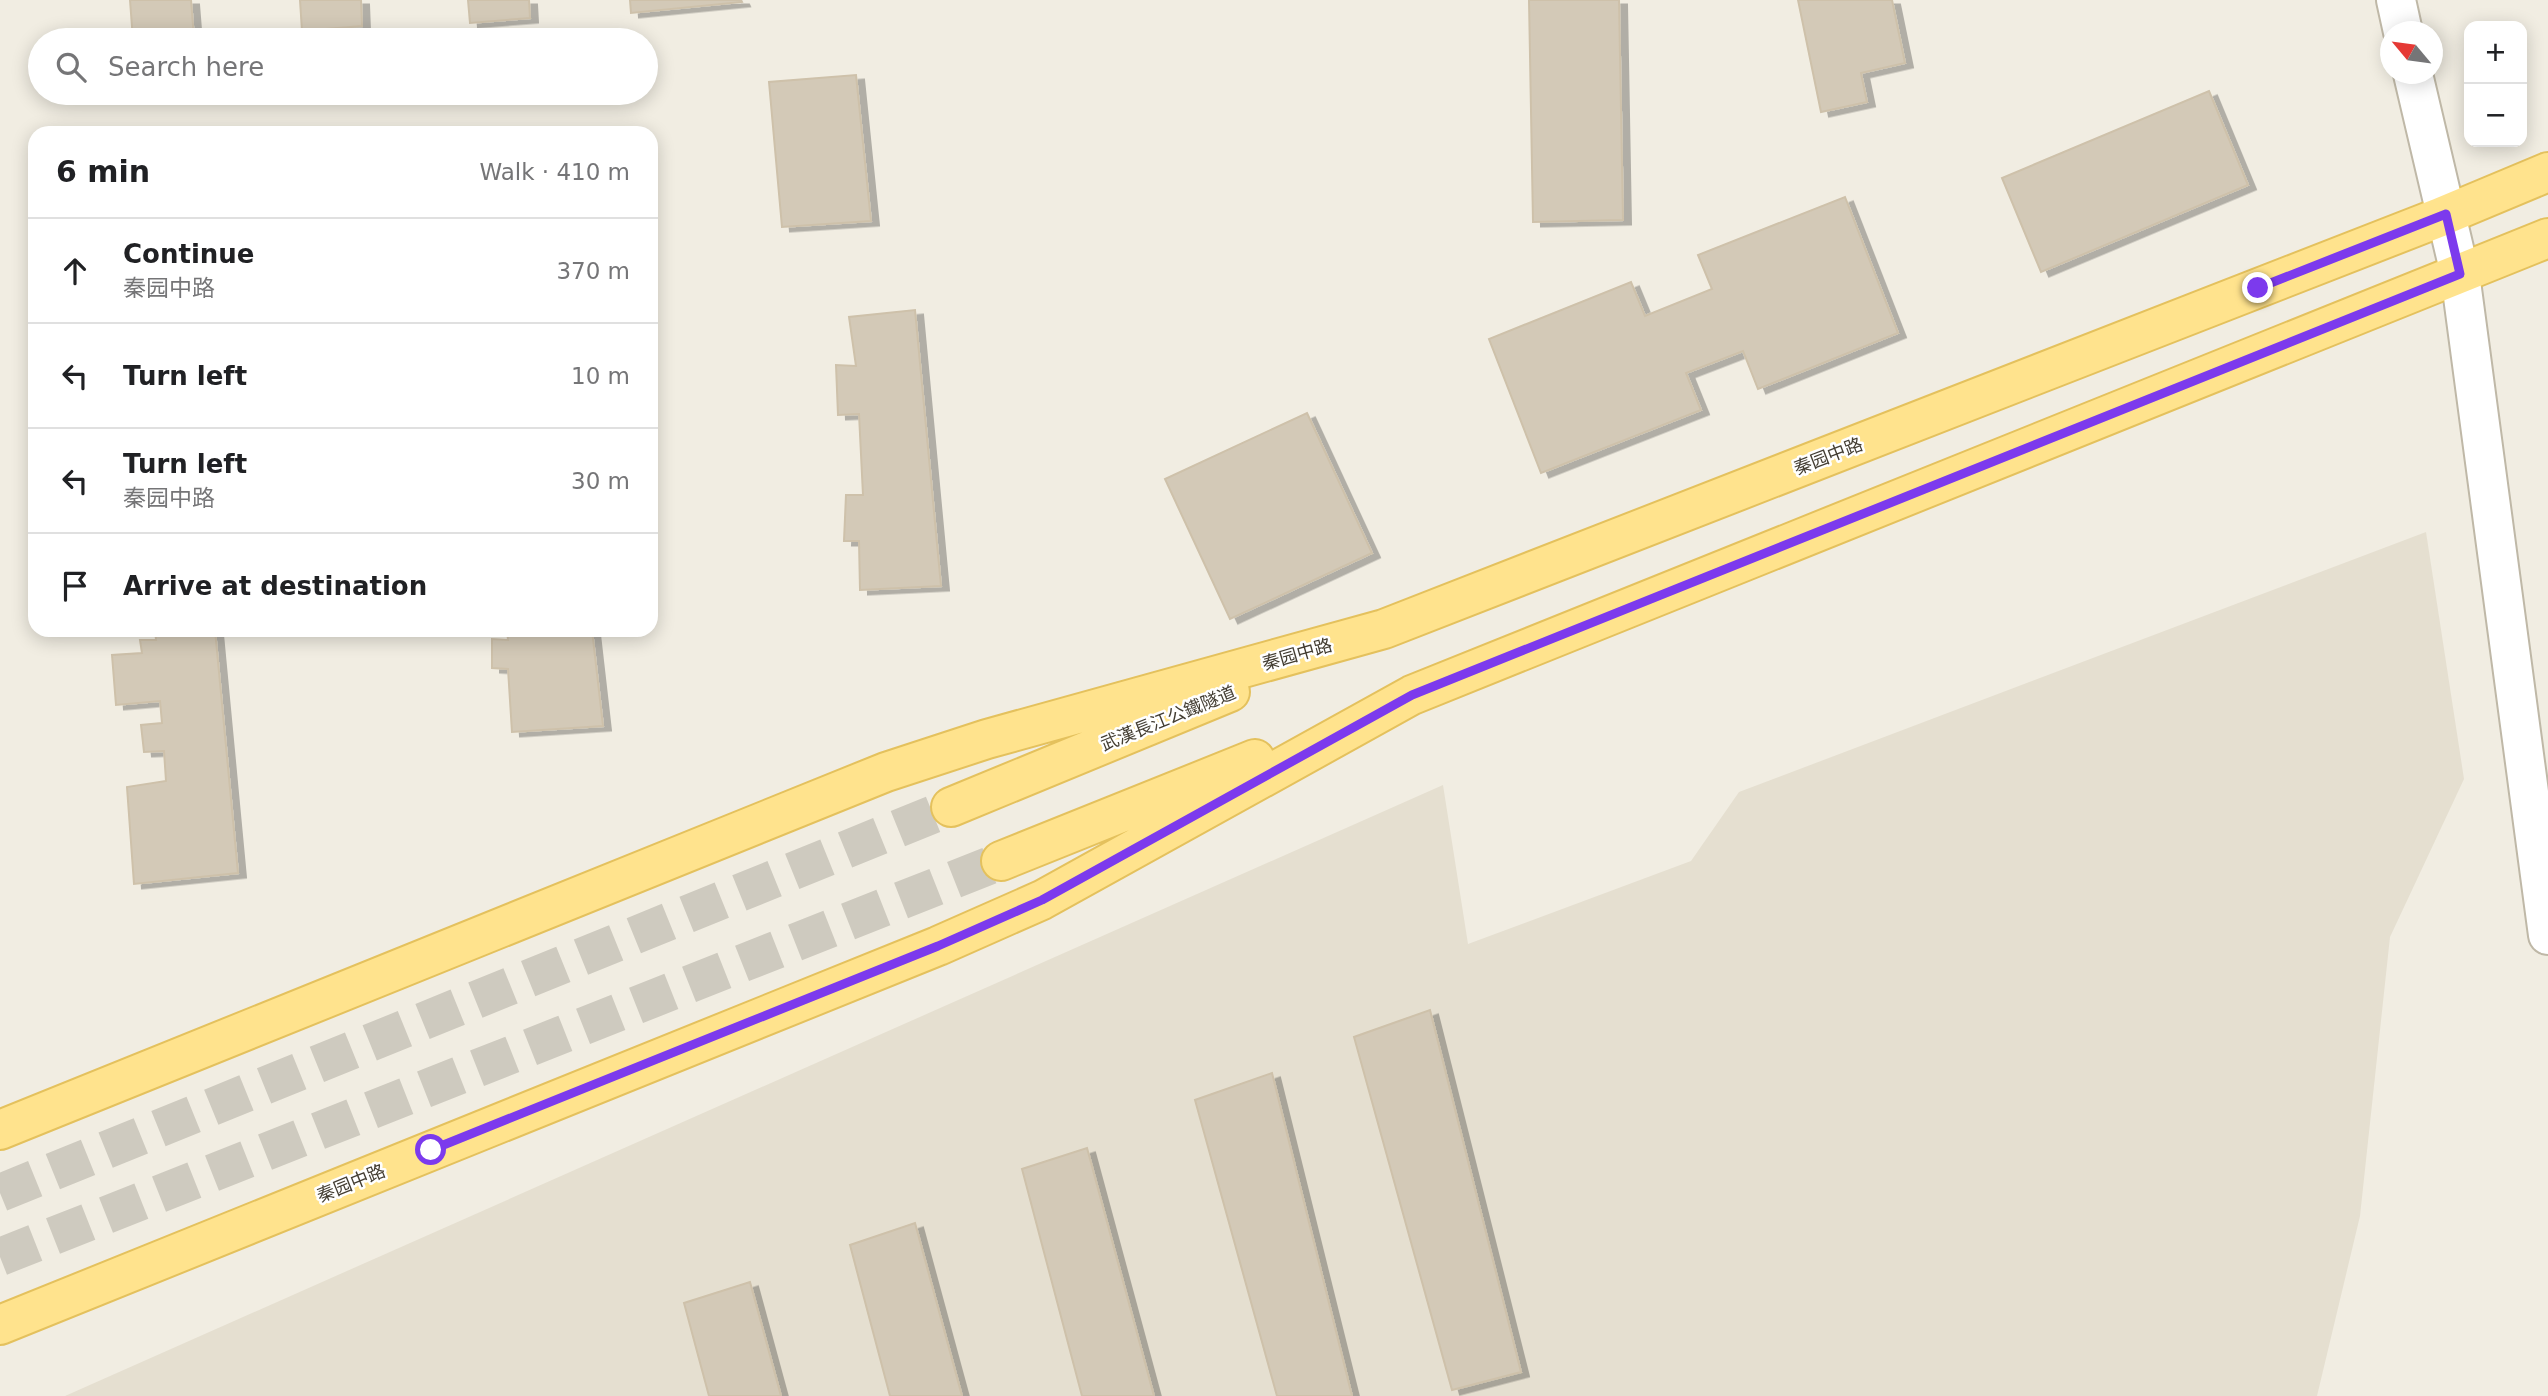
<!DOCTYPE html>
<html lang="en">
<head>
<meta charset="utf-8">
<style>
	body { margin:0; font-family:"DejaVu Sans","Noto Sans SC",sans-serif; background:#f6f6f6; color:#202124 }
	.controls { position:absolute; right:21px; top:21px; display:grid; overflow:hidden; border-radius:14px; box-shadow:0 4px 18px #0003 }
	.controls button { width:63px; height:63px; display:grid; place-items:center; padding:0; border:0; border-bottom:2px solid #e0e0e0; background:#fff; color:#202124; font:35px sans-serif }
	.compass { position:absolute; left:2380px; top:21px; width:63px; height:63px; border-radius:50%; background:#fff; box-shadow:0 4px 18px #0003; rotate:299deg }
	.stop { position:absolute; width:21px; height:21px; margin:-16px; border:5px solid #7c3aed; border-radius:50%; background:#fff }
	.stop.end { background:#7c3aed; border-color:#fff; box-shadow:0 2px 7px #0008 }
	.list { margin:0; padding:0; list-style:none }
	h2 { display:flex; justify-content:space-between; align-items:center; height:91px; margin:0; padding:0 28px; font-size:30px }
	h2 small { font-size:23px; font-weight:400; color:#757577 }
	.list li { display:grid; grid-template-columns:46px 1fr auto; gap:21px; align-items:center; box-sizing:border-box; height:105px; padding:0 28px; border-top:2px solid #e0e0e0 }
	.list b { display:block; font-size:26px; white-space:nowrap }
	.list p { margin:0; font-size:23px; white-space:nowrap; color:#757577 }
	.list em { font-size:23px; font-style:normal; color:#757577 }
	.icon { flex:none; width:38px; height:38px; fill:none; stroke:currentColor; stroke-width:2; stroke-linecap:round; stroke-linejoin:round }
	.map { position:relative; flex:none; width:2548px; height:1396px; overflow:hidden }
	.search { position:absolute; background:#fff; box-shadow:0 4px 18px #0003; left:28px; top:28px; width:630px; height:77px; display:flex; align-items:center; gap:18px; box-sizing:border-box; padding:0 24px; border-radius:38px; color:#757577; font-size:26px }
	.panel { position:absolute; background:#fff; box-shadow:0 4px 18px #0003; left:28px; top:126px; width:630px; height:511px; border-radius:21px }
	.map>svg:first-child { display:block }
	.residential { fill:#e5dfd0 }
	.building { fill:#d3c9b7; stroke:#cec1aa; stroke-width:2; filter:url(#shadow) }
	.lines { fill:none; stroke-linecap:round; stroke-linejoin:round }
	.major-tunnel { stroke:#cecabf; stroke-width:38; stroke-dasharray:38 19; stroke-linecap:butt }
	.minor-casing { stroke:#bfb8a7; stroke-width:42 }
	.major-casing { stroke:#e4c15d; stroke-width:42 }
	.minor { stroke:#fff; stroke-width:38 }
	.major { stroke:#ffe38d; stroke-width:38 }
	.route { stroke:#7c3aed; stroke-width:9 }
	.labels { text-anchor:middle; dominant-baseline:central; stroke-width:5; stroke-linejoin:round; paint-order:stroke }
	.street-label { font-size:18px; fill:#433d32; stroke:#fff }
</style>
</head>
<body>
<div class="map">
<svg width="2548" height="1396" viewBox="0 0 2548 1396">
	<defs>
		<filter id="shadow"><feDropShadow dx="8" dy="4.5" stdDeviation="0" flood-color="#0004"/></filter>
	</defs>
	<rect width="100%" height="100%" fill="#f1ede2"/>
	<path class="residential" d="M2426,532L2464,779L2390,937L2360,1216L2317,1396H65L1443,785L1468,944L1691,861L1739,792Z"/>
	<path class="building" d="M130,0H191L194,38L133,40Z
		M300,0H361L362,26L302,31Z
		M468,0H529L530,18L470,23Z
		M630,0H741L742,2L631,13Z
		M1529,0H1619L1623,220L1533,222Z
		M1798,0H1892L1905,63L1861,73L1867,102L1821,112Z
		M856,75L871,221L782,227L769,82Z
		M2209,91L2248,185L2041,272L2002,178Z
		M1845,197L1898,333L1758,389L1743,351L1686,373L1701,410L1541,473L1489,339L1631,282L1645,316L1712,289L1698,255Z
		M915,310L941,586L860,590L859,541H844L846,495H863L859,414L838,415L836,365L856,366L849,317Z
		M1307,413L1372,553L1230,619L1165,479Z
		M155,630H215L238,873L134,884L127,787L166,781L164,751L144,752L141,725L162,723L160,701L116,705L112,655L142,653L140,640H156Z
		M507,630H592L603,726L512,732L508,669L492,668V639L508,640Z
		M1430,1010L1521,1372L1452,1390L1354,1037Z
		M1272,1073L1352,1396H1277L1195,1100Z
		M1087,1148L1154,1396H1082L1022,1169Z
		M915,1223L962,1396H890L850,1245Z
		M750,1282L781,1396H709L684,1303Z"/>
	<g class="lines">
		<path class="major-tunnel" d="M0,1193L951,807
			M0,1257L1001,861"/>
		<g class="minor-casing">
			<path id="minor" d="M2396,0L2403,32
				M2413,74L2460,274L2548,935"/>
		</g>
		<g class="major-casing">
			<path id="major" d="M951,807L1230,692
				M1001,861L1255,759
				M0,1130L886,772L987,739L1384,629L2438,218L2548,172
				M0,1325L938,946L1042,900L1412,695L2548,238"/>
		</g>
		<use href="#minor" class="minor"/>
		<use href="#major" class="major"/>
	</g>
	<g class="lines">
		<path class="route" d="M431,1150L938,946L1042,900L1412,695L2460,274L2446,214L2258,288"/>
	</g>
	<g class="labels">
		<g class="street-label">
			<text transform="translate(1828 456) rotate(-21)">秦园中路</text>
			<text transform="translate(1297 654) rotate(-16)">秦园中路</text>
			<text transform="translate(1168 718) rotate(-22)">武漢長江公鐵隧道</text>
			<text transform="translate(351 1183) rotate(-22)">秦园中路</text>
		</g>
	</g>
</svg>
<div class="controls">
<button>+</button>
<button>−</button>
</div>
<svg class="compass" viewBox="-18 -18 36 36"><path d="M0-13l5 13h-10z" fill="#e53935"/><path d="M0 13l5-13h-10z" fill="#757577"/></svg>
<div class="stop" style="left:431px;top:1150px"></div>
<div class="stop end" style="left:2258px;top:288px"></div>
<div class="search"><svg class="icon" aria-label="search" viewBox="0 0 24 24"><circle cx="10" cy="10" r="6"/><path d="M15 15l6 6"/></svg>Search here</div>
<section class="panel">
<h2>6 min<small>Walk · 410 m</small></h2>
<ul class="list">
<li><svg class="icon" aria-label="ahead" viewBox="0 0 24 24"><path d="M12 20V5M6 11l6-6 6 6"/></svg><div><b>Continue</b><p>秦园中路</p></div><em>370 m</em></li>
<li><svg class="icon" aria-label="left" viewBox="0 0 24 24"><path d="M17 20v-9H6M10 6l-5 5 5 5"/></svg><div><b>Turn left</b></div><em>10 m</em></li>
<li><svg class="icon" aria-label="left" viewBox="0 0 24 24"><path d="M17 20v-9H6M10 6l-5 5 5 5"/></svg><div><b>Turn left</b><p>秦园中路</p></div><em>30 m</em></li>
<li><svg class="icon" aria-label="arrive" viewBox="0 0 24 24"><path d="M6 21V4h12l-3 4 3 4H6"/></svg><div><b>Arrive at destination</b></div></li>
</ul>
</section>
</div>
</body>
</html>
